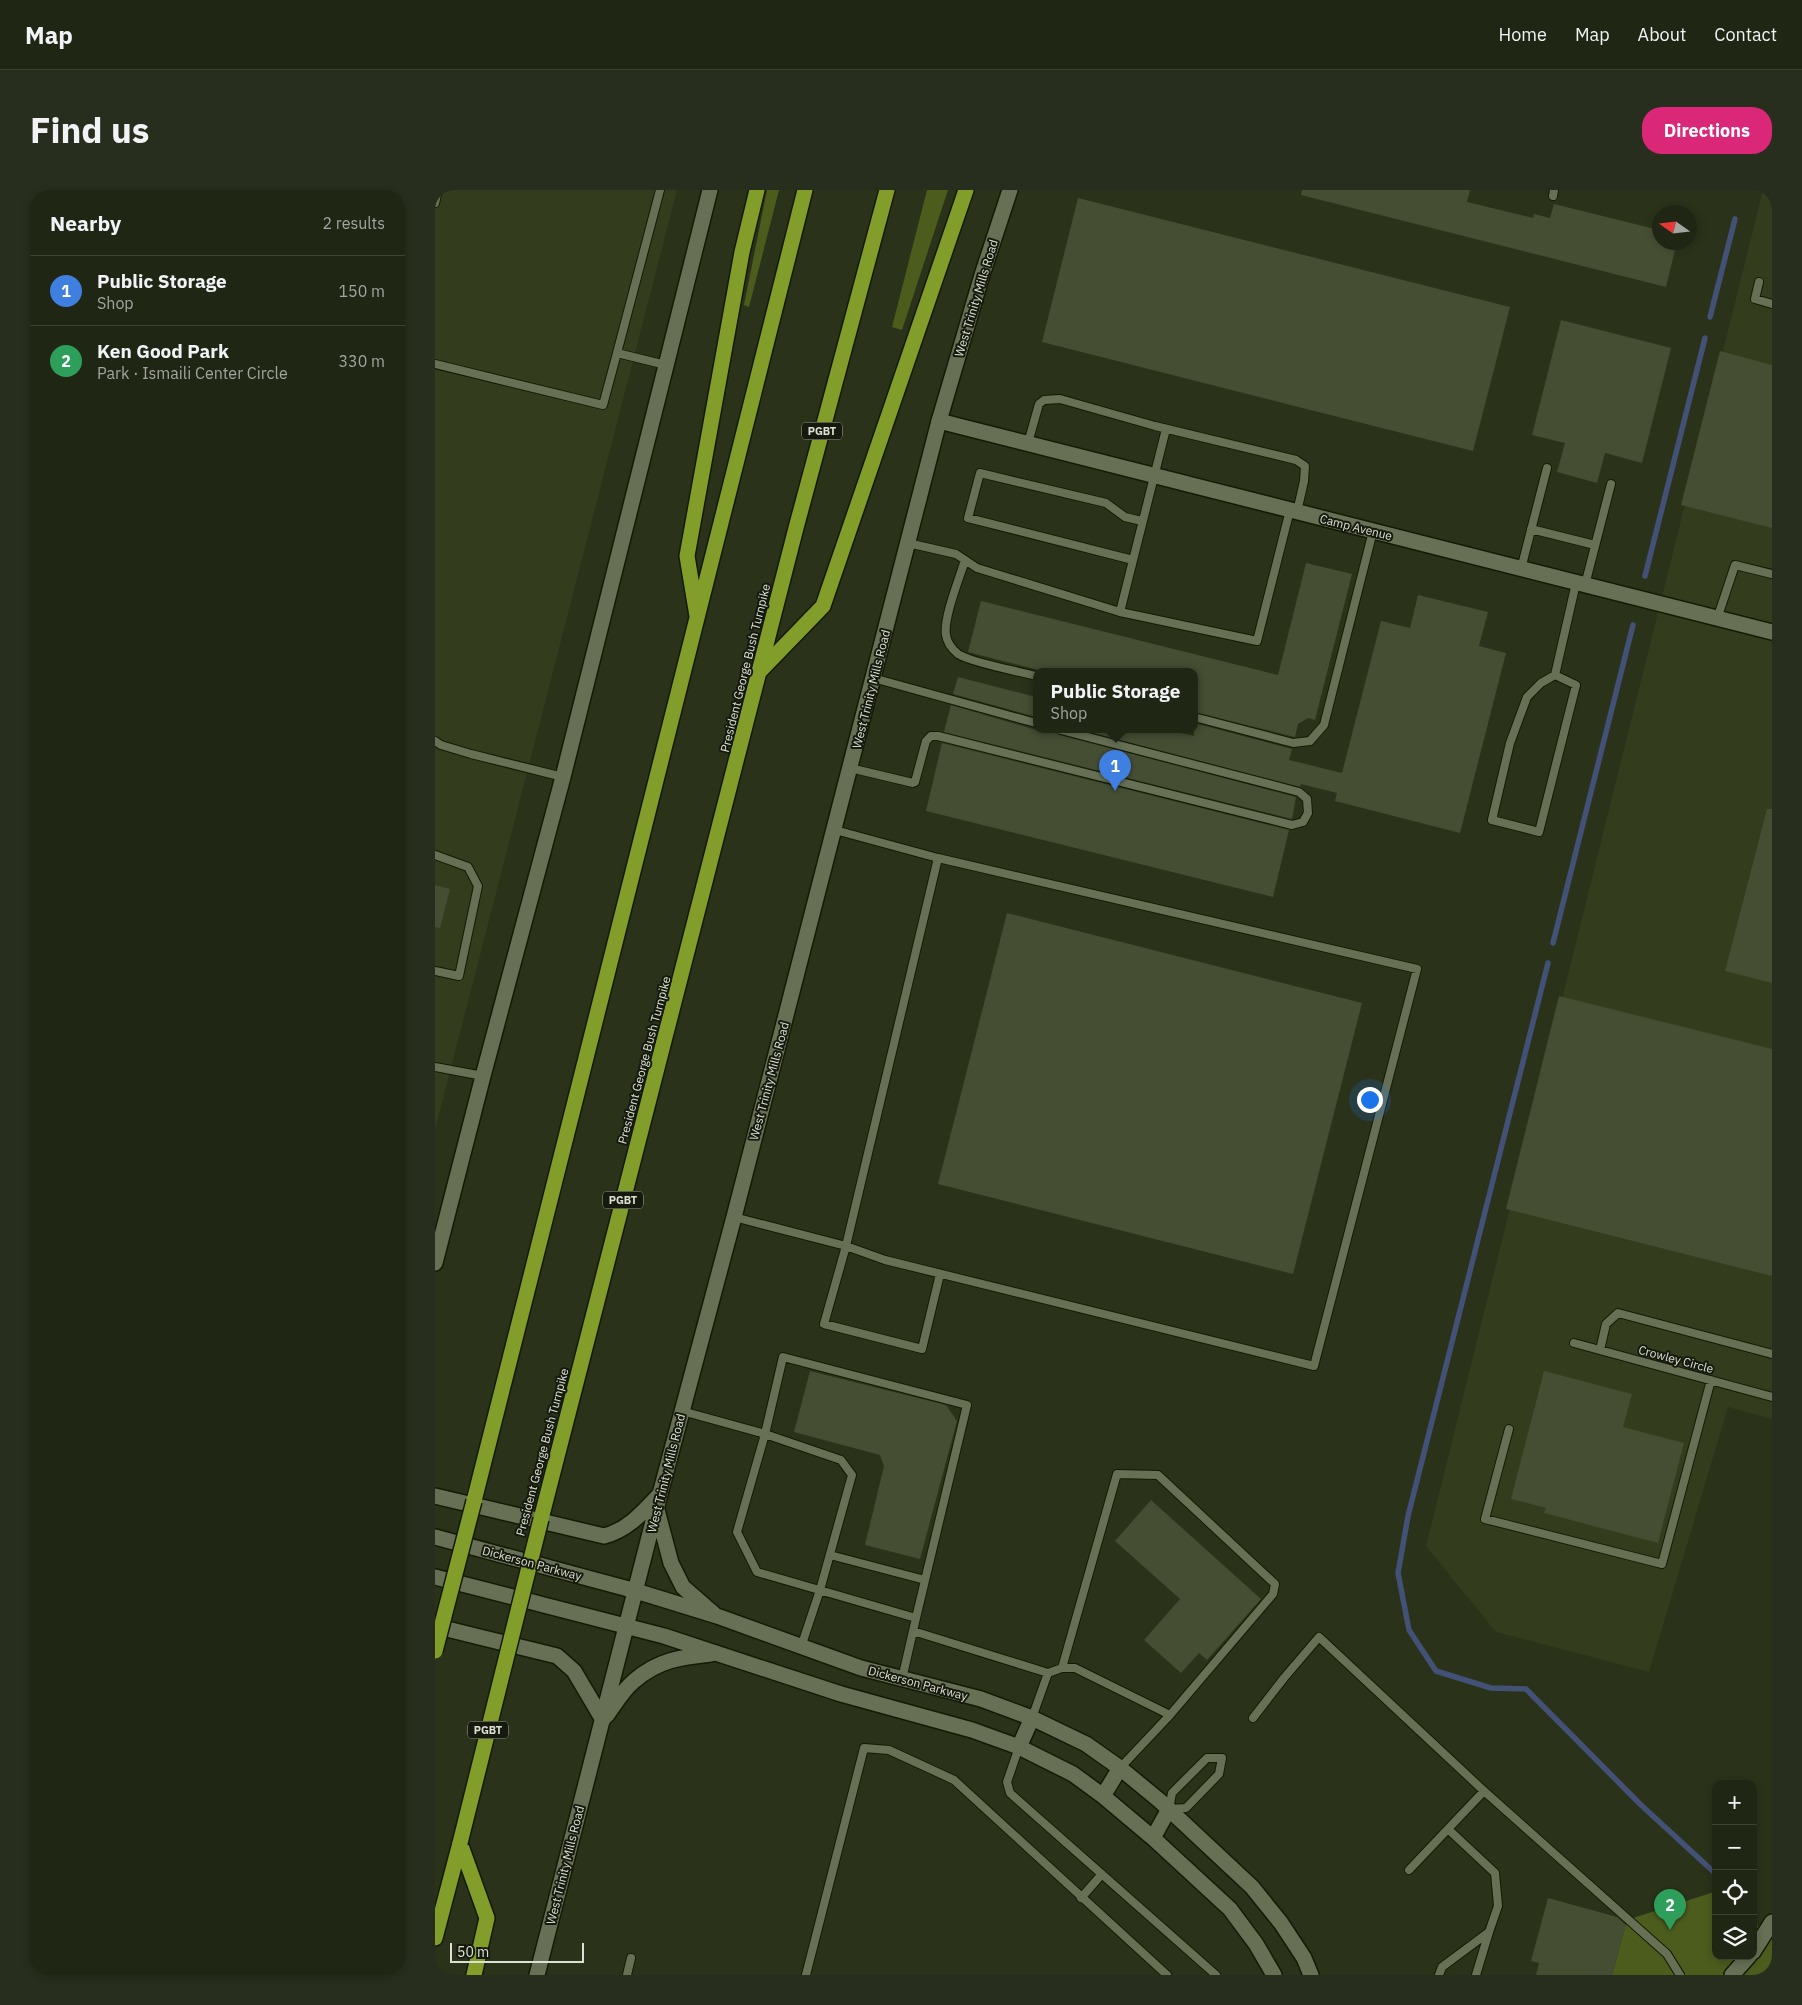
<!DOCTYPE html>
<html lang="en">
<head>
<meta charset="utf-8">
<style>
	body { margin:0; font-family:"IBM Plex Sans",sans-serif; background:#282e1d; color:#f1f3f6 }
	.controls { position:absolute; right:15px; bottom:15px; display:grid; overflow:hidden; border-radius:10px; box-shadow:0 2px 8px #0003 }
	.controls button { width:45px; height:45px; display:grid; place-items:center; padding:0; border:0; border-bottom:1px solid #3d4334; background:#202614; color:#f1f3f6; font:25px sans-serif }
	.compass { position:absolute; left:1217px; top:15px; width:45px; height:45px; border-radius:50%; background:#202614; box-shadow:0 2px 8px #0003; rotate:284deg }
	.scale { position:absolute; left:15px; bottom:12px; width:134px; box-sizing:border-box; padding-left:5px; border:2px solid #dbe0d1; border-top:0; font-size:14px; line-height:18px; white-space:nowrap; color:#dbe0d1; -webkit-text-stroke:4px #15190e; paint-order:stroke }
	.you { position:absolute; left:934px; top:909px; width:18px; height:18px; margin:-12px; border:4px solid #fff; border-radius:50%; background:#1a73e8; box-shadow:0 0 0 8px #1a73e833 }
	.badge { display:grid; place-items:center; width:32px; height:32px; border-radius:50%; background:#db2777; color:#fff; font-size:16px; font-weight:700 }
	.pin { position:absolute; translate:-50% -41px; filter:drop-shadow(0 1px 2px #0008) }
	.pin::after { content:''; position:absolute; top:26px; width:18px; height:15px; background:inherit; clip-path:polygon(0 0,100% 0,50% 100%) }
	.popup { position:absolute; left:598px; top:478px; width:165px; height:65px; box-sizing:border-box; display:grid; place-content:center; border-radius:10px; background:#202614; filter:drop-shadow(0 1px 4px #0005); font-size:16px; white-space:nowrap; color:#a2a5a0 }
	.popup b { font-size:19px; color:#f1f3f6 }
	.popup::after { content:''; position:absolute; left:50%; top:100%; margin-left:-10px; border:10px solid transparent; border-top-color:#202614 }
	.list { margin:0; padding:0; list-style:none }
	h2 { display:flex; justify-content:space-between; align-items:center; height:65px; margin:0; padding:0 20px; font-size:21px }
	h2 small { font-size:16px; font-weight:400; color:#a2a5a0 }
	.list li { display:grid; grid-template-columns:32px 1fr auto; gap:15px; align-items:center; box-sizing:border-box; height:70px; padding:0 20px; border-top:1px solid #3d4334 }
	.list b { display:block; font-size:19px; white-space:nowrap }
	.list p { margin:0; font-size:16px; white-space:nowrap; color:#a2a5a0 }
	.list em { font-size:16px; font-style:normal; color:#a2a5a0 }
	.icon { flex:none; width:28px; height:28px; fill:none; stroke:currentColor; stroke-width:2; stroke-linecap:round; stroke-linejoin:round }
	.map { position:relative; flex:none; width:1337px; height:1785px; overflow:hidden; border-radius:20px }
	header { display:flex; align-items:center; gap:30px; box-sizing:border-box; height:70px; padding:0 25px; background:#202614; border-bottom:1px solid #3d4334 }
	header strong { font-size:24px }
	nav { display:flex; gap:28px; margin-inline-start:auto; font-size:18px }
	.intro { display:flex; align-items:center; justify-content:space-between; box-sizing:border-box; height:120px; padding:0 30px }
	h1 { margin:0; font-size:35px }
	.button { padding:12px 22px; border-radius:20px; background:#db2777; color:#fff; font-size:18px; font-weight:700 }
	main { display:flex; gap:30px; padding:0 30px }
	aside { flex:1; background:#202614; border-radius:20px; box-shadow:0 2px 8px #0003 }
	.map>svg:first-child { display:block }
	.built { fill:#333c1c }
	.green { fill:#4b5c1d }
	.lines { fill:none; stroke-linecap:round; stroke-linejoin:round }
	.stream { stroke:#425175; stroke-width:5.5 }
	.building { fill:#454d33 }
	.lane-casing { stroke:#141a04; stroke-width:10 }
	.street-casing { stroke:#141a04; stroke-width:18 }
	.secondary-casing { stroke:#141a04; stroke-width:18 }
	.highway-casing { stroke:#141a04; stroke-width:18 }
	.lane { stroke:#677055; stroke-width:8 }
	.street { stroke:#677055; stroke-width:15 }
	.secondary { stroke:#677055; stroke-width:15 }
	.highway { stroke:#829d2a; stroke-width:15 }
	.highway-bridge-casing { stroke:#141a04; stroke-width:18; stroke-linecap:butt }
	.highway-bridge { stroke:#829d2a; stroke-width:15 }
	.labels { text-anchor:middle; dominant-baseline:central; stroke-width:4; stroke-linejoin:round; paint-order:stroke }
	.shield { fill:#15190e; stroke:#a0a496; stroke-width:1 }
	.shield-label { font-size:11px; font-weight:bold; fill:#dbe0d1 }
	.street-label { font-size:12px; fill:#dbe0d1; stroke:#15190e }
</style>
</head>
<body>
<header>
<strong>Map</strong>
<nav><a>Home</a><a>Map</a><a>About</a><a>Contact</a></nav>
</header>
<div class="intro"><h1>Find us</h1><a class="button">Directions</a></div>
<main>
<aside>
<h2>Nearby<small>2 results</small></h2>
<ul class="list">
<li><span class="badge" style="background:#3f7fe0">1</span><div><b>Public Storage</b><p>Shop</p></div><em>150 m</em></li>
<li><span class="badge" style="background:#2e9e5b">2</span><div><b>Ken Good Park</b><p>Park · Ismaili Center Circle</p></div><em>330 m</em></li>
</ul>
</aside>
<div class="map">
<svg width="1337" height="1785" viewBox="0 0 1337 1785">
	<rect width="100%" height="100%" fill="#2b321a"/>
	<path class="built" d="M0,0H242L0,940Z
		M1328,0H1337V1229L1293,1217L1214,1482L1061,1442L991,1356Z"/>
	<path class="green" d="M332,0H344L314,117L309,115Z
		M492,0H513L467,140L457,137Z
		M1279,1702L1281,1703V1766H1318V1732L1337,1747V1785H1177L1192,1730Z"/>
	<g class="lines">
		<path class="stream" d="M1275,127L1300,29
			M1210,386L1270,148
			M1118,753L1198,435
			M1113,773L973,1326L963,1383L974,1440L1001,1481L1056,1498L1091,1499L1206,1615L1281,1684"/>
	</g>
	<path class="building" d="M867,0H1035L1032,12L1098,28L1099,24L1115,28L1119,14L1224,40V52H1242L1231,97L866,5Z
		M643,8L1075,117L1038,261L607,152Z
		M1126,130L1236,158L1207,273L1170,263L1162,293L1122,282L1130,253L1097,245Z
		M1285,161L1337,175V338L1246,315Z
		M871,373L917,384L880,530L873,528L863,534L860,547L759,522V482H612L533,462L546,411L843,485Z
		M983,405L1053,422L1044,456L1071,463L1025,643L900,611L902,603L866,594L865,597L647,540H733L759,546V533L857,559L854,570L907,583L946,431L975,438Z
		M523,487L601,507V527L518,504Z
		M516,515L601,540H620L625,545L861,607L857,629L509,542Z
		M507,553L854,640L838,707L491,621Z
		M1332,619H1337V793L1290,781Z
		M0,695L15,699L5,738L0,737Z
		M572,723L927,813L858,1084L503,994Z
		M1124,806L1337,859V1086L1071,1019Z
		M375,1181L511,1215L522,1231L485,1369L430,1355L449,1276L445,1265L359,1242Z
		M1109,1181L1197,1204L1188,1237L1249,1253L1223,1353L1109,1323L1111,1318L1076,1309Z
		M716,1310L826,1409L772,1470L764,1463L746,1483L709,1450L745,1409L680,1351Z
		M1113,1708L1182,1727L1191,1735L1177,1785H1101L1104,1773L1096,1771Z"/>
	<g class="lines">
		<g class="lane-casing">
			<path id="lane" d="M1118,6L1119,0
				M0,13L3,0
				M1324,92L1320,109L1337,114
				M182,163L225,0
				M0,174L168,215L182,163L231,175
				M731,239L685,422L822,451L855,320
				M593,253L604,214L609,210L625,209L720,236L861,270L870,276L869,291L862,322
				M1096,339L1160,355
				M473,353L521,364L542,378L685,422
				M530,370C525,387 508,428 511,445C512,452 517,459 523,464C537,473 583,481 601,486
				M698,370L533,328L545,283L671,313L690,327L707,331
				M1086,379L1112,278
				M1150,395L1176,294
				M1282,429L1300,375L1337,384
				M1120,485L1141,495L1104,642L1057,630L1075,553L1092,507L1106,493L1120,485L1141,393
				M438,488L601,533
				M759,527L858,553L875,551L889,535L938,341
				M0,551L6,555L36,564L128,587
				M415,578L478,593L480,592L491,551L496,546H503L857,635L868,632L873,623L872,609L864,602L626,540
				M0,665L33,677L43,696L24,786L0,781
				M503,668L982,779L879,1176L450,1070L411,1056L389,1134L487,1159L505,1084
				M0,877L48,886
				M299,1027L411,1056L503,668L400,640
				M1139,1153L1337,1207
				M1165,1160L1171,1134L1183,1123L1337,1164
				M247,1221L330,1244L302,1342L322,1382L481,1428L532,1215L348,1167L330,1244L406,1270L417,1285L385,1400L366,1457
				M1074,1239L1050,1329L1227,1374L1276,1190
				M395,1365L490,1390
				M478,1441L613,1483
				M627,1478L682,1284L723,1285L840,1394L838,1404L735,1525L685,1578
				M467,1489L481,1428
				M597,1528L613,1483L627,1478H640L735,1525
				M818,1528L849,1488L884,1447L1049,1601L974,1680
				M584,1557L572,1592L575,1603L781,1785
				M772,1568H787L784,1584L751,1618L734,1619L737,1603Z
				M1049,1601L1232,1764L1245,1785
				M646,1708L667,1684
				M192,1785L196,1768
				M371,1785L429,1558L454,1560L519,1590L732,1785
				M1004,1785L1007,1777L1054,1742L1063,1716L1060,1683L1014,1640
				M1041,1785L1054,1742"/>
		</g>
		<g class="street-casing">
			<path id="street" d="M504,231L1337,442
				M1318,1762L1337,1732
				M1297,1785L1314,1766"/>
		</g>
		<g class="secondary-casing">
			<path id="secondary" d="M0,1073L48,886L128,587L275,0
				M0,1306L169,1346C193,1340 208,1322 225,1304
				M222,1320L236,1373L248,1397L279,1424
				M0,1347L201,1401L282,1426L426,1478L546,1509L597,1528L651,1554L685,1578L725,1611L817,1697L846,1733L869,1768L876,1785
				M0,1387L229,1446L406,1504L537,1540L584,1557L638,1584L668,1606L718,1648L795,1719L821,1754L839,1785
				M0,1436L122,1466L139,1481L168,1530
				M172,1525C180,1514 188,1500 199,1491C223,1470 246,1467 276,1464
				M584,1557L597,1528
				M668,1606L685,1578
				M718,1648L734,1619
				M102,1785L225,1304L299,1027L504,231L547,85L575,0"/>
		</g>
		<g class="highway-casing">
			<path id="highway" d="M262,426L252,366L307,62L322,0
				M325,481L388,416L531,0
				M39,1311C149,874 261,438 370,0
				M106,1329L361,338L452,0
				M25,1653L52,1728L39,1785
				M0,1748L25,1653"/>
		</g>
		<use href="#lane" class="lane"/>
		<use href="#street" class="street"/>
		<use href="#secondary" class="secondary"/>
		<use href="#highway" class="highway"/>
		<g class="highway-bridge-casing">
			<path id="highway-bridge" d="M0,1461L39,1311
				M25,1653L106,1329"/>
		</g>
		<use href="#highway-bridge" class="highway-bridge"/>
	</g>
	<g class="labels">
		<g class="shield">
			<rect x="367" y="232.5" width="40" height="17" rx="4"/>
			<rect x="168" y="1001.5" width="40" height="17" rx="4"/>
			<rect x="33" y="1531.5" width="40" height="17" rx="4"/>
		</g>
		<g class="shield-label">
			<text x="387" y="241">PGBT</text>
			<text x="188" y="1010">PGBT</text>
			<text x="53" y="1540">PGBT</text>
		</g>
		<g class="street-label">
			<text transform="translate(541 108) rotate(-73)">West Trinity Mills Road</text>
			<text transform="translate(921 337) rotate(14)">Camp Avenue</text>
			<text transform="translate(310 478) rotate(-76)">President George Bush Turnpike</text>
			<text transform="translate(436 499) rotate(-76)">West Trinity Mills Road</text>
			<text transform="translate(209 870) rotate(-75)">President George Bush Turnpike</text>
			<text transform="translate(334 891) rotate(-75)">West Trinity Mills Road</text>
			<text transform="translate(1241 1169) rotate(15)">Crowley Circle</text>
			<text transform="translate(107 1262) rotate(-75)">President George Bush Turnpike</text>
			<text transform="translate(231 1283) rotate(-76)">West Trinity Mills Road</text>
			<text transform="translate(97 1373) rotate(15)">Dickerson Parkway</text>
			<text transform="translate(483 1493) rotate(15)">Dickerson Parkway</text>
			<text transform="translate(130 1675) rotate(-76)">West Trinity Mills Road</text>
		</g>
	</g>
</svg>
<div class="controls">
<button>+</button>
<button>−</button>
<button><svg class="icon" aria-label="locate" viewBox="0 0 24 24"><circle cx="12" cy="12" r="6"/><path d="M12 2v4M12 18v4M2 12h4M18 12h4"/></svg></button>
<button><svg class="icon" aria-label="layers" viewBox="0 0 24 24"><path d="M12 4l9 5-9 5-9-5zM3 14l9 5 9-5"/></svg></button>
</div>
<svg class="compass" viewBox="-18 -18 36 36"><path d="M0-13l5 13h-10z" fill="#e53935"/><path d="M0 13l5-13h-10z" fill="#a2a5a0"/></svg>
<div class="scale">50 m</div>
<div class="you"></div>
<div class="pin badge" style="left:680px;top:601px;background:#3f7fe0">1</div>
<div class="popup"><b>Public Storage</b>Shop</div>
<div class="pin badge" style="left:1235px;top:1740px;background:#2e9e5b">2</div>
</div>
</main>
</body>
</html>
